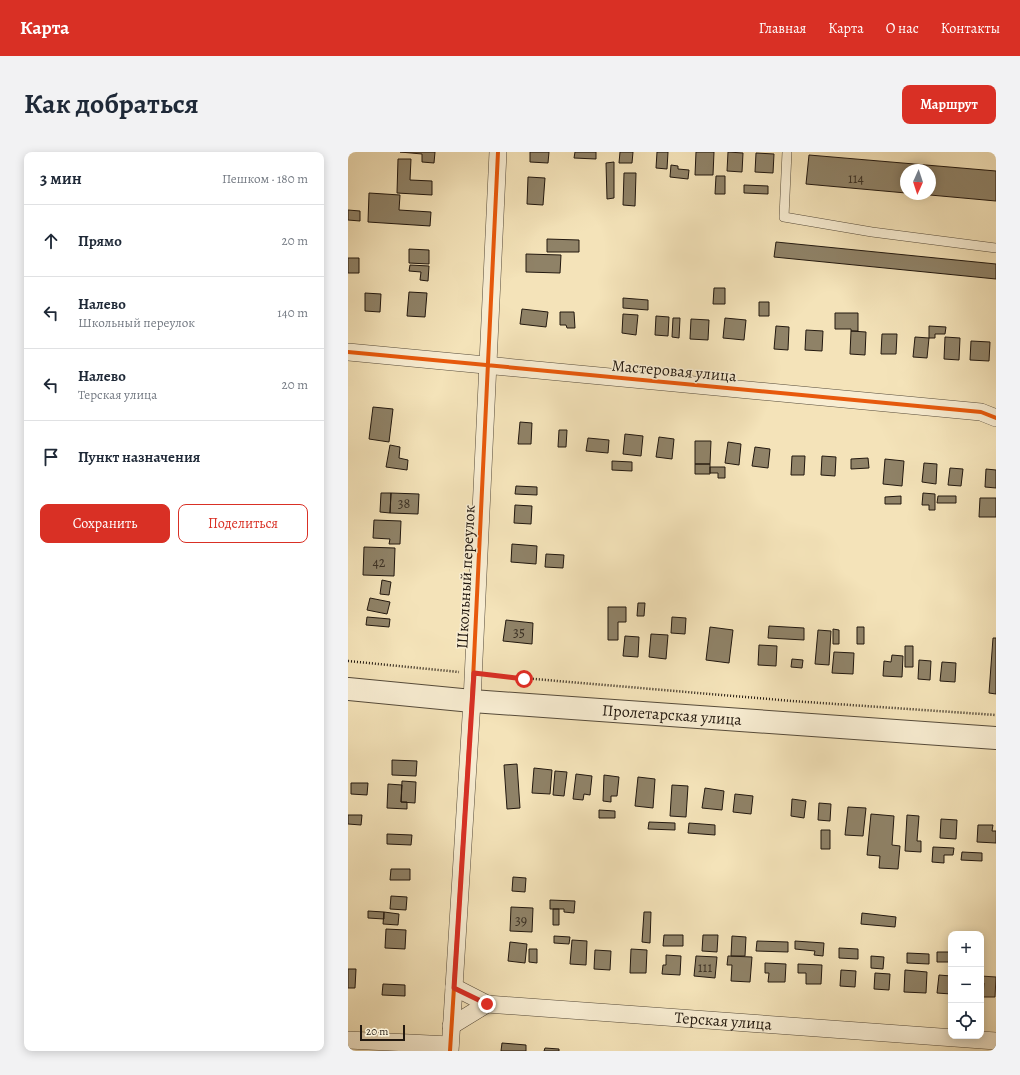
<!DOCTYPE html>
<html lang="ru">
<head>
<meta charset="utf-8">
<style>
	body { margin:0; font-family:Alegreya,serif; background:#f2f2f3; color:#1f2937 }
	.controls { position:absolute; right:12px; bottom:12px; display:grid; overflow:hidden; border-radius:8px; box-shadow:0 2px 10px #0003 }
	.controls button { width:36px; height:36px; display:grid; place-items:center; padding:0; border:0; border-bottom:1px solid #e0e1e3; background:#fff; color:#1f2937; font:20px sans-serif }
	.compass { position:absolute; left:552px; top:12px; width:36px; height:36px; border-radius:50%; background:#fff; box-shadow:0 2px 10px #0003; rotate:183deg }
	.scale { position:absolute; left:12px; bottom:10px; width:45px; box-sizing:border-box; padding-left:4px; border:2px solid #22180f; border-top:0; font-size:11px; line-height:14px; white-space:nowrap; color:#22180f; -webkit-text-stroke:3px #f8edd2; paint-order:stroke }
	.stop { position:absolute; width:12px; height:12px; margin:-9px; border:3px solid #d93025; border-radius:50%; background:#fff }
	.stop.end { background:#d93025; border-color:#fff; box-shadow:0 1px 4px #0008 }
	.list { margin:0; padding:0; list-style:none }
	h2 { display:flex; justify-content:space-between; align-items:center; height:52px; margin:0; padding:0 16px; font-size:17px }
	h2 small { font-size:13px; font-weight:400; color:#747a83 }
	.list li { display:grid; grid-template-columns:26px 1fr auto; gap:12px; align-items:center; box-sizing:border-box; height:72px; padding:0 16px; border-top:1px solid #e0e1e3 }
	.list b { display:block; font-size:15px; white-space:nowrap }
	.list p { margin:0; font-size:13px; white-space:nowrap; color:#747a83 }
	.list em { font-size:13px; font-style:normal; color:#747a83 }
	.actions { display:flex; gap:8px; padding:12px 16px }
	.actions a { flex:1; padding:9px 0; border:1px solid #d93025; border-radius:8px; text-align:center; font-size:14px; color:#d93025 }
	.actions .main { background:#d93025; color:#fff }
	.icon { flex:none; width:22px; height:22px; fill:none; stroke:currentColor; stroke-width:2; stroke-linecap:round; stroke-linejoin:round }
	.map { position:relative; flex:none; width:648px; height:899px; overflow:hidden; border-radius:8px }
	header { display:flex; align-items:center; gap:24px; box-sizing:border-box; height:56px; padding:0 20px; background:#d93025; color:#fff }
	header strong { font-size:19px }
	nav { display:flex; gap:22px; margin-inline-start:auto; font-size:14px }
	.intro { display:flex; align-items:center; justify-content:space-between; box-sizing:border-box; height:96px; padding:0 24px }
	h1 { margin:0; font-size:28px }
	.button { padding:10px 18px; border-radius:8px; background:#d93025; color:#fff; font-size:14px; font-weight:700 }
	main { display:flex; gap:24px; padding:0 24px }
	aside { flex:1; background:#fff; border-radius:8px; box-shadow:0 2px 10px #0003 }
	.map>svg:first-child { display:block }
	.building { fill:#8f8267; stroke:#22180f }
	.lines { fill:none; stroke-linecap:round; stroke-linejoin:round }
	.service-casing { stroke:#564b3a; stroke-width:10 }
	.minor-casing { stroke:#564b3a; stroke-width:18 }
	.tertiary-casing { stroke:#564b3a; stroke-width:24 }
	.path { stroke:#22180f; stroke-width:2.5; stroke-dasharray:1 2; stroke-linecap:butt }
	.service { stroke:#f8edd2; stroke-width:9 }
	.minor { stroke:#f8edd2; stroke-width:17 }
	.tertiary { stroke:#f8edd2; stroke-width:22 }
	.cycleway-casing { stroke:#f8edd2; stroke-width:6 }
	.cycleway { stroke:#e8590c; stroke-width:4 }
	.route { stroke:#d93025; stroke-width:5 }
	.labels { text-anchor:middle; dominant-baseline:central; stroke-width:3; stroke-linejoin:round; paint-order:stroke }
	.number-label { font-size:14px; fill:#3d3225 }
	.street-label { font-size:16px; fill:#22180f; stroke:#f8edd2 }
</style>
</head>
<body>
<header>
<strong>Карта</strong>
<nav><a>Главная</a><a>Карта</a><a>О нас</a><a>Контакты</a></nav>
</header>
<div class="intro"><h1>Как добраться</h1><a class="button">Маршрут</a></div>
<main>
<aside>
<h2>3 мин<small>Пешком · 180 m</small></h2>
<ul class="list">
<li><svg class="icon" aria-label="ahead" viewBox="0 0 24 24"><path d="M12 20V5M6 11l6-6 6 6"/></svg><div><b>Прямо</b></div><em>20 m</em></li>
<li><svg class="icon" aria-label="left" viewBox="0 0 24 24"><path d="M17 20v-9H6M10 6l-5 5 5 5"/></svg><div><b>Налево</b><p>Школьный переулок</p></div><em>140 m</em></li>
<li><svg class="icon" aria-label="left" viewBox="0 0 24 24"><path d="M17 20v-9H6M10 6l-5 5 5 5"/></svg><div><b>Налево</b><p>Терская улица</p></div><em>20 m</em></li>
<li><svg class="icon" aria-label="arrive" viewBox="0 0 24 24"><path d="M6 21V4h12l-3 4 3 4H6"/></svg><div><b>Пункт назначения</b></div></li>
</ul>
<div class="actions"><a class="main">Сохранить</a><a>Поделиться</a></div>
</aside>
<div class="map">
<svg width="648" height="899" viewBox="0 0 648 899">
	<rect width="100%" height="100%" fill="#f4e3b9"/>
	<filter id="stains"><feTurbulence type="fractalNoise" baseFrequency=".005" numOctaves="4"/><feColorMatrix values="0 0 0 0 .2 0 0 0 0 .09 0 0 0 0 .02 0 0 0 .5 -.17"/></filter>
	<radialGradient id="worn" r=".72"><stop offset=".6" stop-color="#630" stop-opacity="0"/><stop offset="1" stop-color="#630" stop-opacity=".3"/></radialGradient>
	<path class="building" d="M52,0H87L86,11L74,10V2Z
		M182,0H201L200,11L182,10Z
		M227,0H248V7L226,6Z
		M272,0H285L284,11H271Z
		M309,0H320L319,17L308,16Z
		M348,0H366L365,23H347Z
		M380,0L395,1L394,20L379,19Z
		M408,1L426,2L425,21L407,20Z
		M461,3L648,19V49L571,42H582V18H558V41L458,32Z
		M50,7H63L62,28L84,29V43L49,41Z
		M266,10V46L259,47L258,11Z
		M323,13L330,14V17L341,18L340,27L322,25Z
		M276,21H288L287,54L275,53Z
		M368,24H377V42H367Z
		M180,25L197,26L195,53L179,52Z
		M396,33L420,34V42L396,41Z
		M21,41L52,43L51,58L83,60L82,74L20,70Z
		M0,58L12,59V69L0,68Z
		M199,87L231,88V100H199Z
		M428,90L648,112V127L426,105Z
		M61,97L81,98V112L61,111Z
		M178,102L213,103L212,121L178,120Z
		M0,106H11V121H0Z
		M62,113L81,114L80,129L72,128L73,120L61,119Z
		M366,136H377V152H365Z
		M61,140L79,141L77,165L59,164Z
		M17,141L33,142L32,160L17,159Z
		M275,146L300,148V158L275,156Z
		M411,150H421V164H411Z
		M174,157L200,160L198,175L172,172Z
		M212,160H226L227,176H219L218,173H212Z
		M487,161H510V179H503V177H487Z
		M275,162L290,163L288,183L274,181Z
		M308,164L321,165L320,184L307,183Z
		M325,166H332L331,186L324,185Z
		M377,166L398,168L396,188L375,186Z
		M343,167L361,168L360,188L342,187Z
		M428,174L441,175L440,198L426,197Z
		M581,174L598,175L597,182H587V186H581Z
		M458,178L475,179L474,199L457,198Z
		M503,179L518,180L517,203L502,202Z
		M534,182H549L548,202H533Z
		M567,185L581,186L579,206L565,205Z
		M597,185L612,186L611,208L596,207Z
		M623,189L642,190L641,209L622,208Z
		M25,255L45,257L41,290L21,287Z
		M172,270L184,271L183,292H170Z
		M211,278H219L218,295H210Z
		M277,282L295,284L293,304L275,302Z
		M311,285L326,287L324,307L308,305Z
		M240,286L261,288L260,301L238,299Z
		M347,289H363L362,312H347Z
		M380,290L393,292L391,313L377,311Z
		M42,293L52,295L51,306L60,308L59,318L38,315Z
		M407,295L422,297L420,316L404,314Z
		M444,304H457L456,323H443Z
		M474,304L488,305L487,324L473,323Z
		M520,306L521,316L503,317V307Z
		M537,307L556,309L554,334L535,332Z
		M264,309L284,310V319L264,318Z
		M576,311L589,312L588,332L574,330Z
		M347,312H362V322H347Z
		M362,315H377V326H370V321H362Z
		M602,316L615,317L613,334L600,333Z
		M638,317L648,318V336L637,335Z
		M168,334L189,335V343L167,342Z
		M33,341H43L42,361L32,360Z
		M43,341L71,342L70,362L42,361Z
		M575,341L587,342V358H581V353H574Z
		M553,344V352H537V345Z
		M590,344H608V351H589Z
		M632,346H648V365H631Z
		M167,353L184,354L183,372L166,371Z
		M26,368L53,369L52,392H41L42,387L25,386Z
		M164,392L189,394L188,412L163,410Z
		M16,395L47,396L46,424L15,423Z
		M198,402L216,403L215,416L197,415Z
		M34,428L43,430L41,443L32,442Z
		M22,446L42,450L39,462L19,458Z
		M290,451H297L296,464H289Z
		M260,455H278V470H270V488H260Z
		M19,465L42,467L41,475L18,473Z
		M324,465L338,466L337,482L323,481Z
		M158,468L185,471L184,492L155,489Z
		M421,474L456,476V488L420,486Z
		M362,475L385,478L381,511L358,508Z
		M509,475H516V492H509Z
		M485,477L491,478V492H485Z
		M470,478L483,479L481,513L467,512Z
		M303,482L320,483L318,507L301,505Z
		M277,484L291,485L290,505L275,504Z
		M645,486H648V542L641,541Z
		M411,493L429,494L428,514L410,513Z
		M557,494H565V515H557Z
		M486,500L506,501L505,522L484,521Z
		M544,503L555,504L554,525L535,524L536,509L543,510Z
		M444,507L455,508L454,516L443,515Z
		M571,508L583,509L582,528L570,527Z
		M594,510L608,511L607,530L592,529Z
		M44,608L69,609L68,624L44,623Z
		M169,612L172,656L159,657L156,613Z
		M186,616L204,618L202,642L184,641Z
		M207,619L219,620L216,644L205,643Z
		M228,622L244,624L242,643L236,642L235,648L225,647Z
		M256,623L271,625L269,644H263V650L255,649Z
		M290,625L307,627L305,656L287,654Z
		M54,629L68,630L67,651L53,650Z
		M3,631H20L19,643L3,642Z
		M40,632L54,633L53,650H59V657L39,656Z
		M324,633L340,634L338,665L322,664Z
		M357,636L376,639L374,658L354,656Z
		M387,642L405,644L403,662L385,660Z
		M444,647L458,649L456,666L443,664Z
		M471,651L483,652L482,669L470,668Z
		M500,655L518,656L515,684L497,683Z
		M251,658L267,659V666H251Z
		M523,662L546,664L544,693L552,694L550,717L531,716L532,704L519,703Z
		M0,663H14L13,673L0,672Z
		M559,663L571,664L569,689H573V700L557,699Z
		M593,667L609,668L608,687L592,686Z
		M301,670L327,671V678L300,677Z
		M341,671L367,673V683L340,681Z
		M630,673H645L644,679H648V691L629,690Z
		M473,678H482V697H473Z
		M39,682L64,683L63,693L39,692Z
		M585,695L606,696L605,703H596V711L584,710Z
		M614,700L634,701V709L613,708Z
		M43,717H62V728H42Z
		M165,725L178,726L177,740L164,739Z
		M43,744L59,745L58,758L42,757Z
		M202,748L227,749L226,761L216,760V757H202Z
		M163,755L185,756L184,780L162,779Z
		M205,757H211V773H205Z
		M20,759L36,760V767L20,766Z
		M36,760L51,762L50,773L35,772Z
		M296,760H303L302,791L294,790Z
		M514,761L548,765L547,775L513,772Z
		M38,777L58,778L57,797L37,796Z
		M316,783H335V794H315Z
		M355,783H370L369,800L354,799Z
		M206,784L222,785L221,792L206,791Z
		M384,784L398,785L397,804H383Z
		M224,788L239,789L238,813L222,812Z
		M409,789L440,790V800L408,799Z
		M447,789L476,791L475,804L466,803L467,799L447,797Z
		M162,790L179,792L177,811L160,809Z
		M491,796L510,797V807L491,806Z
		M181,797H189V811L181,810Z
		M283,797L299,798L298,821H282Z
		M247,798L263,799L262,818L246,817Z
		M589,800H603V810H589Z
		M559,801L581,802V812L559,811Z
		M318,803L333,804L332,823L314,822L315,813H318Z
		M348,804L369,805L367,826L346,824Z
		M380,804L404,805L402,830L383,829L384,813H379Z
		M523,804L536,805L535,817L523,816Z
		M417,811L438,812L437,830H420L421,821H417Z
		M450,812L474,813L473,832H458V821H450Z
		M0,817H8L7,836H0Z
		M493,818L508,819L507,835L492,834Z
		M557,818L579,820L578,841L556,840Z
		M527,821L542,822L541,838L526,837Z
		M591,823L603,824V842L589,841Z
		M633,824L648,825L647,845H635L636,831H633Z
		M35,832L57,833V844L34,843Z
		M154,891L178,893V899H153Z
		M197,896L211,897V899H196Z"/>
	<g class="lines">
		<g class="service-casing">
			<path id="service" d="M439,0L436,65L524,80L648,96"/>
		</g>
		<g class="minor-casing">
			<g id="minor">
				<path d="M0,200L633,260L648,266"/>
				<path id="s1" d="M106,835L139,852L648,889"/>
				<path d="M103,874L139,852"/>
				<path d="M0,888L102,893"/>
				<path d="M102,899L124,549L150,0"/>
			</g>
		</g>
		<g class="tertiary-casing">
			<g id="tertiary">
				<path id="s2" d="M0,537L124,549L648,586"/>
			</g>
		</g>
		<path class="path" d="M0,509L111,520
			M140,523L444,549L648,563"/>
		<use href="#service" class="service"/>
		<use href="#minor" class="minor"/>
		<use href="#tertiary" class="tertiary"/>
		<g class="cycleway-casing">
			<path id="cycleway" d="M0,200L633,260L648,266
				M102,899L124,549L150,0"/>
		</g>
		<use href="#cycleway" class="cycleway"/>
	</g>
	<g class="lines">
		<path class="route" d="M139,852L106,836L126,521L176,527"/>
	</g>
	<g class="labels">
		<g class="number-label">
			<text x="508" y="26">114</text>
			<text x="56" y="351">38</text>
			<text x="31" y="410">42</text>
			<text x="171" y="480">35</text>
			<text x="173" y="768">39</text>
			<text x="357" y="815">111</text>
		</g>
		<g class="street-label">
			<text transform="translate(326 219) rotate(5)">Мастеровая улица</text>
			<text transform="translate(118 425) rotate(-87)">Школьный переулок</text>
			<text stroke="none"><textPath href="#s2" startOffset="325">Пролетарская улица</textPath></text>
			<text stroke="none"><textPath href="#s1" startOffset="274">Терская улица</textPath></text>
		</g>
	</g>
	<rect width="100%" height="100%" filter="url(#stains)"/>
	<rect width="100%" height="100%" fill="url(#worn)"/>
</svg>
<div class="controls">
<button>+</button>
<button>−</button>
<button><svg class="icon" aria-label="locate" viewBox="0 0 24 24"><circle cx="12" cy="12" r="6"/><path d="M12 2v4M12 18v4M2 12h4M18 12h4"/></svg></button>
</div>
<svg class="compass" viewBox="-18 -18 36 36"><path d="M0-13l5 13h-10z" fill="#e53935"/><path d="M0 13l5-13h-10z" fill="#747a83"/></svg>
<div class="scale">20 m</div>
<div class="stop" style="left:176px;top:527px"></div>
<div class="stop end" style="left:139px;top:852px"></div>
</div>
</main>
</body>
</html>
